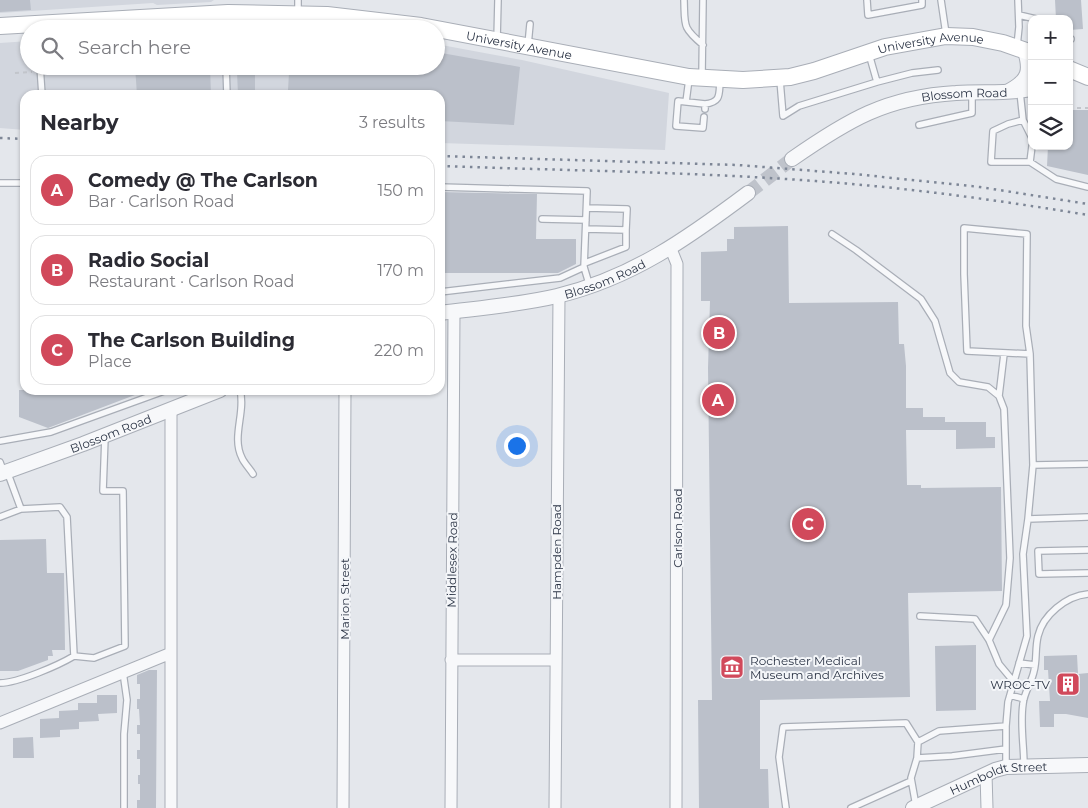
<!DOCTYPE html>
<html lang="en">
<head>
<meta charset="utf-8">
<style>
	body { margin:0; font-family:Montserrat,sans-serif; background:#f7f7f7; color:#2b2b33 }
	.controls { position:absolute; right:15px; top:15px; display:grid; overflow:hidden; border-radius:10px; box-shadow:0 1px 4px #0004 }
	.controls button { width:45px; height:45px; display:grid; place-items:center; padding:0; border:0; border-bottom:1px solid #e1e1e2; background:#fff; color:#2b2b33; font:25px sans-serif }
	.you { position:absolute; left:516px; top:445px; width:18px; height:18px; margin:-12px; border:4px solid #fff; border-radius:50%; background:#1a73e8; box-shadow:0 0 0 8px #1a73e833 }
	.badge { display:grid; place-items:center; width:32px; height:32px; border-radius:50%; background:#d1495b; color:#fff; font-size:16px; font-weight:700 }
	.pin { position:absolute; translate:-50% -50%; border:2px solid #fff; box-shadow:0 1px 5px #0006 }
	.list { margin:0; padding:0; list-style:none }
	h2 { display:flex; justify-content:space-between; align-items:center; height:65px; margin:0; padding:0 20px; font-size:21px }
	h2 small { font-size:16px; font-weight:400; color:#7c7c81 }
	.list li { display:grid; grid-template-columns:32px 1fr auto; gap:15px; align-items:center; box-sizing:border-box; height:70px; margin:0 10px 10px; padding:0 10px; border:1px solid #e1e1e2; border-radius:15px }
	.list b { display:block; font-size:19px; white-space:nowrap }
	.list p { margin:0; font-size:16px; white-space:nowrap; color:#7c7c81 }
	.list em { font-size:16px; font-style:normal; color:#7c7c81 }
	.icon { flex:none; width:28px; height:28px; fill:none; stroke:currentColor; stroke-width:2; stroke-linecap:round; stroke-linejoin:round }
	.map { position:relative; flex:none; width:1088px; height:808px; overflow:hidden }
	.search { position:absolute; background:#fff; box-shadow:0 1px 4px #0004; left:20px; top:20px; width:425px; height:55px; display:flex; align-items:center; gap:12px; box-sizing:border-box; padding:0 18px; border-radius:28px; color:#7c7c81; font-size:19px }
	.panel { position:absolute; background:#fff; box-shadow:0 1px 4px #0004; left:20px; top:90px; width:425px; height:305px; border-radius:15px }
	.map>svg:first-child { display:block }
	.built { fill:#d2d6de }
	.building { fill:#bbc0ca }
	.lines { fill:none; stroke-linecap:round; stroke-linejoin:round }
	.tertiary-tunnel { stroke:#bfc3cb; stroke-width:14; stroke-dasharray:14 7; stroke-linecap:butt }
	.service-casing { stroke:#a9aeb7; stroke-width:8 }
	.minor-casing { stroke:#a9aeb7; stroke-width:13 }
	.tertiary-casing { stroke:#a9aeb7; stroke-width:16 }
	.secondary-casing { stroke:#a9aeb7; stroke-width:18 }
	.path { stroke:#c2c5cb; stroke-width:2; stroke-dasharray:4 4; stroke-linecap:butt }
	.service { stroke:#f7f8fa; stroke-width:5.5 }
	.minor { stroke:#f7f8fa; stroke-width:11 }
	.tertiary { stroke:#f7f8fa; stroke-width:14 }
	.secondary { stroke:#fff; stroke-width:16 }
	.rail { stroke:#7d8696; stroke-width:2.5; stroke-dasharray:2.5 5; stroke-linecap:butt }
	.labels { text-anchor:middle; dominant-baseline:central; stroke-width:4; stroke-linejoin:round; paint-order:stroke }
	.street-label { font-size:12px; fill:#2b3445; stroke:#f4f6f9 }
	.poi-label { font-size:12px; fill:#2b3445; stroke:#f4f6f9; text-anchor:start }
</style>
</head>
<body>
<div class="map">
<svg width="1088" height="808" viewBox="0 0 1088 808">
	<rect width="100%" height="100%" fill="#e4e7ec"/>
	<path class="built" d="M0,0H214L211,2L157,5L153,3L0,13Z
		M29,41V66H436V44L522,60L669,93L665,150L440,143V95H25V130L0,128V43Z"/>
	<path class="building" d="M0,0H30L31,10L0,12Z
		M1055,0H1081L1083,29L1069,30V19H1056Z
		M436,52L520,67L514,125L440,121V95H294V91L288,90L289,73L272,69L273,66H436Z
		M135,66H210L211,95H137Z
		M255,70V95H238L237,71Z
		M1069,110H1088V175L1047,166L1048,146H1069Z
		M440,192L537,194L536,239H576V264L558,273H440Z
		M788,226L789,303L898,302L899,344H904L906,366V408H923V417H945V422H986V437H995V448L956,449V430H906L907,485H921V488L1001,487L1002,591L908,593L910,697L760,700V769H768L769,808H699L698,700H712L708,368L710,301H701V252L727,251V239H734V227Z
		M19,390H148L48,428L19,417Z
		M46,539L47,573H64L65,650H52L53,656H48V660L18,671H0V540Z
		M976,645V710L936,711L935,646Z
		M1077,655L1078,674L1088,673V718L1066,714H1054V727H1040L1039,701H1050L1048,670H1044V656Z
		M149,670H157L156,808H137V800H140V784H138V775H140V759H137V750H140V734H137V725H140L139,709H137V699H140V684H137V675Z
		M97,695H117V713L98,714L99,721L79,722V729L60,730V737L40,738V719L59,718V711L78,710V703H97Z
		M33,737L34,758H13V738Z"/>
	<g class="lines">
		<path class="tertiary-tunnel" d="M748,193L792,159"/>
		<g class="service-casing">
			<path id="service" d="M684,0C685,26 682,27 703,45
				M867,0L868,15L922,5V0
				M941,0L946,34
				M298,13V0
				M1019,15L1036,19
				M224,16V29
				M1069,39H1071
				M497,40L498,0
				M528,45L530,24
				M1017,46L1019,27L1018,0
				M40,66L42,95
				M226,66L227,95
				M702,75L703,0
				M780,80L783,116L799,106L877,82L869,54
				M877,82L912,73L938,70
				M1020,92L1023,120L1032,138
				M686,102L689,79
				M705,104C721,102 719,95 720,81
				M704,117L703,128L676,126L678,101L705,104V109
				M1023,120L1008,124L993,131L991,162H1030L1032,146
				M919,125L972,113V92
				M1030,162L1056,179L1088,187
				M0,183H25
				M440,187L587,191L584,267L590,287
				M542,219L586,220
				M586,229L626,230L627,209L587,208
				M832,234L856,250L921,299L935,321L950,373L959,382L988,387L999,396L1004,409L1010,558L1006,605L989,640
				M585,263L626,247V230
				M440,292L560,278L584,267
				M240,390C246,412 231,437 242,458C244,463 250,469 253,474
				M999,396L1004,354
				M0,441L51,432L167,390
				M0,462L4,473
				M1033,465L1088,464
				M0,517L21,509
				M1028,519L1033,465L1030,354L1026,326L1027,234L964,228V274L967,351L1030,354
				M1088,550L1038,551L1039,574L1088,573
				M920,616L975,619L989,640L999,664L1014,682
				M74,656L94,658L125,646L123,491H103L105,437
				M1019,663L1035,665
				M123,672L127,700L124,734V808
				M0,683C18,683 59,665 74,656L67,517L60,507L21,509L7,471
				M1010,695L1024,699
				M917,758L918,742
				M1024,766C1024,746 1020,724 1023,704C1024,692 1032,682 1034,671C1037,660 1035,648 1038,636C1043,615 1066,596 1088,594
				M1006,767V726L1008,702L1027,636L1023,554L1028,519L1088,517
				M916,806L911,778L917,758L952,756L1006,749
				M786,808L779,757L783,727L906,723L918,742L939,731L1006,726
				M851,808L911,781"/>
		</g>
		<g class="minor-casing">
			<path id="minor" d="M671,249L677,264L676,808
				M171,409V808
				M451,660H555
				M0,723L171,653
				M986,774L987,808
				M343,808L345,390
				M451,808L454,311
				M555,808L559,296"/>
		</g>
		<g class="tertiary-casing">
			<g id="tertiary">
				<path d="M1009,91C1029,80 1031,71 1025,51"/>
				<path id="s1" d="M792,159C848,120 886,97 956,93C981,91 1007,94 1032,89"/>
				<path id="s2" d="M440,313C479,308 519,305 557,296C632,278 688,238 748,193"/>
				<path id="s3" d="M0,474L83,444L220,390"/>
				<path id="s4" d="M913,808L995,770L1006,767L1088,765"/>
			</g>
		</g>
		<g class="secondary-casing">
			<g id="secondary">
				<path id="s5" d="M0,26L228,13L327,15L421,26L689,77L743,80L790,77L814,71L885,47L946,36L973,37L1003,43L1032,53"/>
				<path d="M1069,69L1088,77"/>
			</g>
		</g>
		<path class="path" d="M47,71L133,67
			M15,73L32,72
			M1069,108H1088"/>
		<use href="#service" class="service"/>
		<use href="#minor" class="minor"/>
		<use href="#tertiary" class="tertiary"/>
		<use href="#secondary" class="secondary"/>
		<path class="rail" d="M0,138L25,139
			M440,156L738,165L854,174L980,187L1088,204
			M440,166C577,171 715,172 852,184C931,191 1010,202 1088,215"/>
	</g>
	<defs>
		<g id="museum-square" transform="scale(1.25)"><rect x="-9" y="-9" width="18" height="18" rx="4" fill="#d1495b" stroke="#f4f6f9"/><path d="M0-6L6-3V-2H-6V-3ZM-5-1h2V3h-2ZM-1-1h2V3h-2ZM3-1h2V3H3ZM-6 4H6V6H-6Z" fill="#fff"/></g>
		<g id="building-square" transform="scale(1.25)"><rect x="-9" y="-9" width="18" height="18" rx="4" fill="#d1495b" stroke="#f4f6f9"/><path d="M-4-6H4V6H1V3H-1V6H-4ZM-2.5-4.3h1.7v1.8h-1.7ZM.8-4.3h1.7v1.8H.8ZM-2.5-1h1.7V.8h-1.7ZM.8-1h1.7V.8H.8Z" fill="#fff"/></g>
	</defs>
	<g fill-rule="evenodd">
		<use href="#museum-square" x="732" y="667"/>
		<use href="#building-square" x="1068" y="684"/>
	</g>
	<g class="labels">
		<g class="street-label">
			<text stroke="none"><textPath href="#s5" startOffset="522">University Avenue</textPath></text>
			<text stroke="none"><textPath href="#s5" startOffset="942">University Avenue</textPath></text>
			<text stroke="none"><textPath href="#s1" startOffset="188">Blossom Road</textPath></text>
			<text stroke="none"><textPath href="#s2" startOffset="169">Blossom Road</textPath></text>
			<text stroke="none"><textPath href="#s3" startOffset="118">Blossom Road</textPath></text>
			<text transform="translate(677 528) rotate(-90)">Carlson Road</text>
			<text transform="translate(556 552) rotate(-90)">Hampden Road</text>
			<text transform="translate(452 560) rotate(-89)">Middlesex Road</text>
			<text transform="translate(344 599) rotate(-90)">Marion Street</text>
			<text stroke="none"><textPath href="#s4" startOffset="92">Humboldt Street</textPath></text>
		</g>
		<g class="poi-label">
			<text x="750" y="660">Rochester Medical<tspan x="750" dy="14">Museum and Archives</tspan></text>
			<text x="1050" y="684" text-anchor="end">WROC-TV</text>
		</g>
	</g>
</svg>
<div class="controls">
<button>+</button>
<button>−</button>
<button><svg class="icon" aria-label="layers" viewBox="0 0 24 24"><path d="M12 4l9 5-9 5-9-5zM3 14l9 5 9-5"/></svg></button>
</div>
<div class="you"></div>
<div class="pin badge" style="left:718px;top:400px">A</div>
<div class="pin badge" style="left:719px;top:333px">B</div>
<div class="pin badge" style="left:808px;top:524px">C</div>
<div class="search"><svg class="icon" aria-label="search" viewBox="0 0 24 24"><circle cx="10" cy="10" r="6"/><path d="M15 15l6 6"/></svg>Search here</div>
<section class="panel">
<h2>Nearby<small>3 results</small></h2>
<ul class="list">
<li><span class="badge">A</span><div><b>Comedy @ The Carlson</b><p>Bar · Carlson Road</p></div><em>150 m</em></li>
<li><span class="badge">B</span><div><b>Radio Social</b><p>Restaurant · Carlson Road</p></div><em>170 m</em></li>
<li><span class="badge">C</span><div><b>The Carlson Building</b><p>Place</p></div><em>220 m</em></li>
</ul>
</section>
</div>
</body>
</html>
